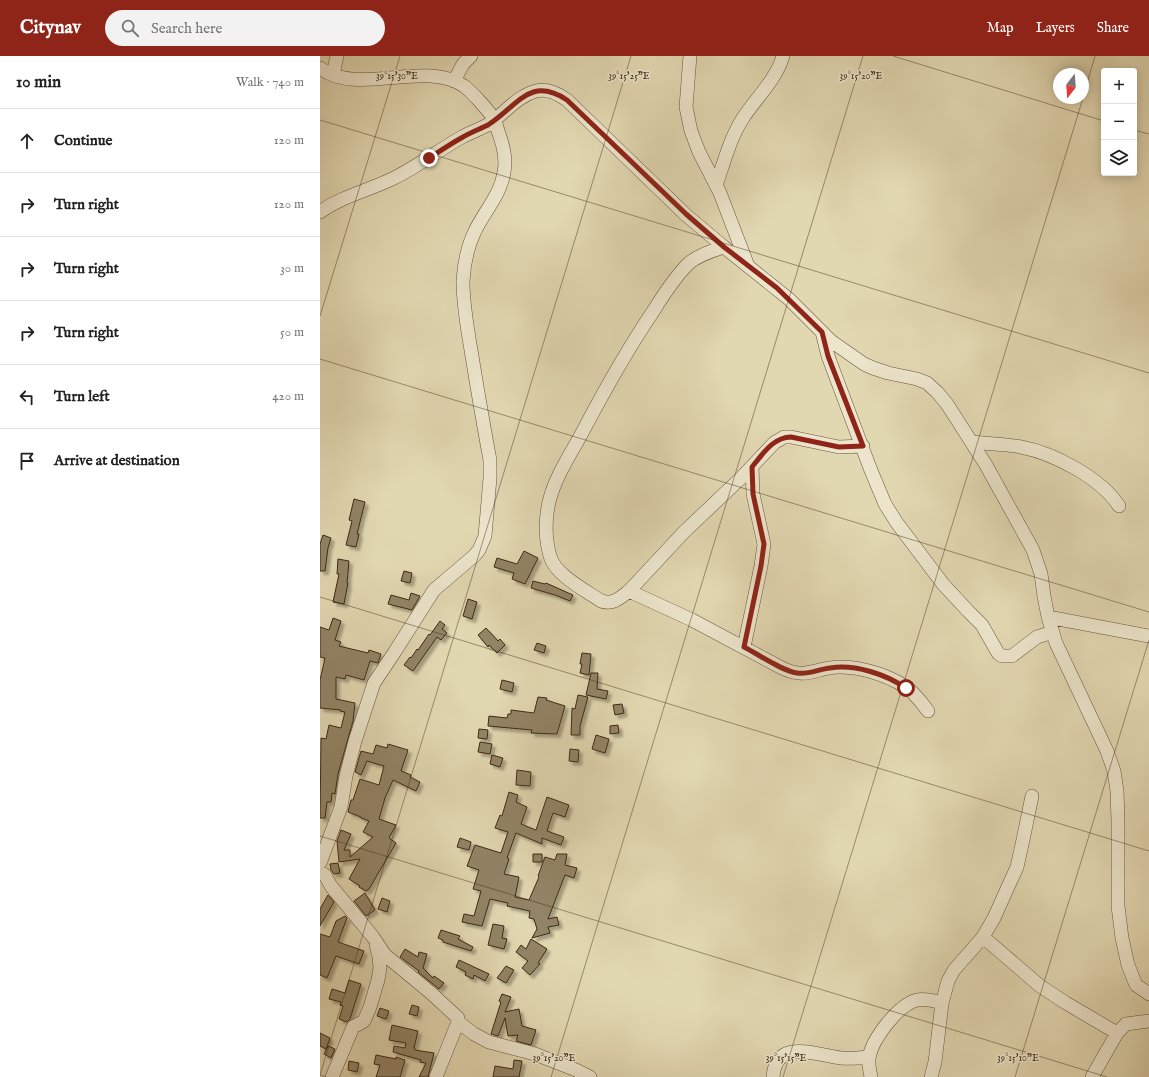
<!DOCTYPE html>
<html lang="en">
<head>
<meta charset="utf-8">
<style>
	body { margin:0; font-family:"IM FELL English",serif; background:#f2f2f2; color:#222 }
	.controls { position:absolute; right:12px; top:12px; display:grid; overflow:hidden; border-radius:4px; box-shadow:0 2px 10px #0003 }
	.controls button { width:36px; height:36px; display:grid; place-items:center; padding:0; border:0; border-bottom:1px solid #e0e0e0; background:#fff; color:#222; font:20px sans-serif }
	.compass { position:absolute; left:733px; top:12px; width:36px; height:36px; border-radius:50%; background:#fff; box-shadow:0 2px 10px #0003; rotate:197deg }
	.stop { position:absolute; width:12px; height:12px; margin:-9px; border:3px solid #8f2418; border-radius:50%; background:#fff }
	.stop.end { background:#8f2418; border-color:#fff; box-shadow:0 1px 4px #0008 }
	.list { margin:0; padding:0; list-style:none }
	h2 { display:flex; justify-content:space-between; align-items:center; height:52px; margin:0; padding:0 16px; font-size:17px }
	h2 small { font-size:13px; font-weight:400; color:#767676 }
	.list li { display:grid; grid-template-columns:26px 1fr auto; gap:12px; align-items:center; box-sizing:border-box; height:64px; padding:0 16px; border-top:1px solid #e0e0e0 }
	.list b { display:block; font-size:15px; white-space:nowrap }
	.list em { font-size:13px; font-style:normal; color:#767676 }
	.icon { flex:none; width:22px; height:22px; fill:none; stroke:currentColor; stroke-width:2; stroke-linecap:round; stroke-linejoin:round }
	.map { position:relative; flex:none; width:829px; height:1021px; overflow:hidden }
	header { display:flex; align-items:center; gap:24px; box-sizing:border-box; height:56px; padding:0 20px; background:#8f2418; color:#fff }
	header strong { font-size:19px }
	nav { display:flex; gap:22px; margin-inline-start:auto; font-size:14px }
	.search { width:280px; height:36px; background:#f2f2f2; display:flex; align-items:center; gap:10px; box-sizing:border-box; padding:0 14px; border-radius:22px; color:#767676; font-size:15px }
	main { display:flex }
	aside { flex:1; background:#fff }
	.map>svg:first-child { display:block }
	.building { fill:#928466; stroke:#3d2a15; filter:url(#shadow) }
	.lines { fill:none; stroke-linecap:round; stroke-linejoin:round }
	.minor-casing { stroke:#66553c; stroke-width:14 }
	.minor { stroke:#ece5cc; stroke-width:13 }
	.route { stroke:#8f2418; stroke-width:5 }
	.ticks { fill:none; stroke:#3d2a15; stroke-width:1; stroke-opacity:0.45 }
	.ticks-label { font-size:10px; text-anchor:middle; fill:#3d2a15; stroke:#ece5cc; stroke-width:3; stroke-linejoin:round; paint-order:stroke }
</style>
</head>
<body>
<header>
<strong>Citynav</strong>
<div class="search"><svg class="icon" aria-label="search" viewBox="0 0 24 24"><circle cx="10" cy="10" r="6"/><path d="M15 15l6 6"/></svg>Search here</div>
<nav><a>Map</a><a>Layers</a><a>Share</a></nav>
</header>
<main>
<aside>
<h2>10 min<small>Walk · 740 m</small></h2>
<ul class="list">
<li><svg class="icon" aria-label="ahead" viewBox="0 0 24 24"><path d="M12 20V5M6 11l6-6 6 6"/></svg><div><b>Continue</b></div><em>120 m</em></li>
<li><svg class="icon" aria-label="right" viewBox="0 0 24 24"><path d="M7 20v-9h11M14 6l5 5-5 5"/></svg><div><b>Turn right</b></div><em>120 m</em></li>
<li><svg class="icon" aria-label="right" viewBox="0 0 24 24"><path d="M7 20v-9h11M14 6l5 5-5 5"/></svg><div><b>Turn right</b></div><em>30 m</em></li>
<li><svg class="icon" aria-label="right" viewBox="0 0 24 24"><path d="M7 20v-9h11M14 6l5 5-5 5"/></svg><div><b>Turn right</b></div><em>50 m</em></li>
<li><svg class="icon" aria-label="left" viewBox="0 0 24 24"><path d="M17 20v-9H6M10 6l-5 5 5 5"/></svg><div><b>Turn left</b></div><em>420 m</em></li>
<li><svg class="icon" aria-label="arrive" viewBox="0 0 24 24"><path d="M6 21V4h12l-3 4 3 4H6"/></svg><div><b>Arrive at destination</b></div></li>
</ul>
</aside>
<div class="map">
<svg width="829" height="1021" viewBox="0 0 829 1021">
	<defs>
		<filter id="shadow"><feDropShadow dx="3.5" dy="3.5" stdDeviation="1" flood-color="#0004"/></filter>
	</defs>
	<rect width="100%" height="100%" fill="#e1d7b1"/>
	<filter id="stains"><feTurbulence type="fractalNoise" baseFrequency=".005" numOctaves="4"/><feColorMatrix values="0 0 0 0 .2 0 0 0 0 .09 0 0 0 0 .02 0 0 0 .5 -.17"/></filter>
	<radialGradient id="worn" r=".72"><stop offset=".6" stop-color="#630" stop-opacity="0"/><stop offset="1" stop-color="#630" stop-opacity=".3"/></radialGradient>
	<path class="building" d="M34,443L45,446L37,478H39L36,491L26,489L32,465L29,464Z
		M3,479L11,482L8,492L5,515H0V488Z
		M204,495L218,502L205,528L192,523L194,517L174,511L177,502L197,508Z
		M18,503L29,505L27,527H28L24,548L13,546L19,518H17Z
		M84,515L92,517L90,527L81,525Z
		M213,525L225,528L226,527L253,539L250,545L235,539L211,532Z
		M91,537L100,540L92,554L68,548L71,539L89,544Z
		M148,543L157,546L152,563L143,560Z
		M13,562L21,565L15,584L21,586L19,590L48,597L49,594L61,598L58,607L50,605L44,624L26,619L25,623L16,621V643L35,647L33,665L18,718L15,738L12,737L11,746H7L5,762H0L1,682L6,683L9,669L21,672L25,656L20,655L21,654L0,652V624L5,602L0,601V571L9,574Z
		M120,565L125,569L122,573L127,577L121,584L117,581L93,615L84,609L90,601L91,602L97,593L98,594L109,578L110,579Z
		M166,572L178,585L180,583L185,589L177,597L169,589L168,591L158,579Z
		M217,587L226,590L224,597L214,594Z
		M262,597L271,598L269,619L260,617L262,608H260Z
		M271,617H278L277,633L288,635L286,643L266,639Z
		M182,624L194,627L192,636L180,633Z
		M258,639L268,641L260,670V679H251L252,652L255,653Z
		M218,641L227,642L226,644L245,650L237,678L211,677L212,674L168,670L169,660L187,662L188,658H191V654L214,657Z
		M302,648L304,657L295,659L293,649Z
		M298,669L299,677L290,678V670Z
		M159,673L168,674L167,683L158,682Z
		M276,679L289,683L285,697L272,693Z
		M160,686L172,688L170,698L158,696Z
		M68,688L88,694L81,715L91,719L90,721L100,726L96,735L73,724L65,742L59,763L76,769L69,782L76,787L49,833L46,835L39,831L40,830L29,823L40,803L19,806L17,785L21,774L31,778L24,794H30V801L53,781L43,776L49,765L41,762V761L28,756L31,744H33L40,723L59,729L64,710L47,705L41,719L35,716L41,695L53,698L56,689L67,692Z
		M250,693L259,694L258,706L249,705Z
		M172,699L183,702L180,711L170,708Z
		M197,714L211,716L210,730L196,729Z
		M189,736L198,739L196,746L207,751L201,768L216,774L227,741L249,749L245,761L233,757L227,775L244,781L241,789L222,782V788L196,777L187,802L189,803L184,818L199,821L195,841L209,844L219,821L218,820L225,801L235,804L237,798H247L245,809L257,812L254,822L245,819L228,863L237,861L239,869L228,871L230,877L212,882L217,873L214,863L209,862L210,855L187,850L188,847L170,843L162,870L142,866L144,858L154,860L161,835L153,833L159,814L147,810L155,789L181,797L188,776L175,772L180,759L182,760Z
		M140,782L151,786L149,794L137,791Z
		M213,798H222V806H213Z
		M18,807L20,817L14,818L11,814L10,808Z
		M45,837L55,854L46,860L34,845Z
		M8,839L14,846L0,870V853Z
		M62,842L70,845L67,856L58,853Z
		M25,860L27,862L18,886L44,895L39,908L16,900L7,922L0,919V878L10,881L16,865Z
		M173,868L184,870L182,882L187,883L184,893L168,889Z
		M121,874L140,880L138,883L153,891L151,895L123,886V884L118,882Z
		M211,883L227,893L218,907L220,908L210,919L202,912L208,905L196,896L201,889L206,893Z
		M85,893L98,901L99,896L107,898L103,912L113,922L114,920L124,927L119,933L98,916L99,915L80,901Z
		M139,904L169,918L165,925L154,919L153,923L145,919L146,916L136,911Z
		M186,910L194,914L186,927L177,922Z
		M29,924L41,928L30,963L27,966L19,963L23,950L20,949L21,946L9,943L12,933L25,937Z
		M182,938L191,941L185,956L199,953L202,970L216,974L211,989L196,985L198,979L188,980L185,962L178,980L171,978L181,946L179,945Z
		M92,949L99,951L97,960L89,958Z
		M60,952L69,955L66,963L57,960Z
		M72,969L98,975L94,992L95,993V994L114,997L108,1021H99L106,1007L100,1006L101,1004L73,996L74,990L85,992L86,987L69,984Z
		M0,977L10,982L6,993L0,990Z
		M8,990L15,993L11,1002L4,998Z
		M56,999L76,1003V1001L85,1004L80,1021H56L60,1009L54,1008Z
		M194,1004L202,1005L199,1021H173L175,1010L193,1013Z
		M29,1005L39,1007L37,1016L28,1014Z"/>
	<g class="lines">
		<g class="minor-casing">
			<path id="minor" d="M370,0L366,51L371,75L379,96L400,137L428,210
				M0,12C38,41 106,3 144,30C152,36 169,55 174,63C176,67 177,71 178,75C183,88 187,102 184,116C181,138 164,156 155,175C148,189 144,209 143,225C143,248 147,271 151,294C157,331 163,367 170,404V422L165,480L159,494L154,500L114,534L74,597L54,627L35,685L26,720L21,751L0,807
				M13,19L17,0
				M134,25L143,8L151,0
				M396,129C404,107 410,82 423,62C436,42 456,24 463,0
				M0,156C22,140 50,134 74,122C98,110 119,94 142,81C151,76 161,73 169,68C185,57 197,40 216,35C228,32 238,38 247,44L366,159L404,191L469,243L511,285L544,308L553,312L568,317L597,323L607,327L617,336L627,348L666,409L713,494L721,518L724,540L728,561L736,587L787,695L794,715L797,735L798,765V850L802,882L808,909L816,929L829,938
				M404,191C392,195 378,199 368,208C355,221 344,238 334,254C307,294 284,335 262,377C250,399 235,421 229,446C225,464 225,482 230,500C235,519 265,534 281,545C293,549 300,542 309,535L364,476L421,422L454,387L464,381H471L519,391L543,390
				M502,276L508,300L550,412L565,448L577,467L623,528L648,555L662,569L678,597L682,600H692L717,581L733,576
				M652,386C668,388 685,388 701,391C733,397 781,422 799,450
				M309,535L372,564L462,612C487,624 494,612 518,611C541,610 575,621 592,636C598,642 603,648 608,655
				M728,561L829,580
				M424,591L441,510L444,488L433,438L432,411
				M0,816L5,819L11,830L53,881L65,899L111,937L138,962V966L116,1021
				M663,881L720,930L746,947L797,977
				M138,966L154,978L169,986L215,998L256,1014L270,1021
				M12,1021L33,971L44,965L50,951L58,924L60,912L59,901L56,889
				M453,1021C456,981 496,999 521,1002C530,1003 540,1002 549,1001
				M551,1021C550,1015 548,1009 549,1002C552,983 578,949 597,944C606,942 614,945 622,947
				M611,1021L615,1006L622,947L628,925L634,914L663,881L674,862L697,811L703,784L712,740
				M772,1021L797,977L806,968L829,965"/>
		</g>
		<use href="#minor" class="minor"/>
	</g>
	<g class="lines">
		<path class="route" d="M109,102C120,95 132,87 143,81C151,76 160,73 168,69C197,51 209,19 247,44L366,158L404,191L457,232L502,276L508,300L543,390L519,391L471,381C453,381 442,399 432,411L433,438L444,488L441,510L424,591C438,598 462,615 477,617C488,619 499,613 510,612C535,608 565,618 586,632"/>
	</g>
	<path class="ticks" d="M573,0L784,65M763,41L775,0M0,64L829,317M814,74L829,78M0,260L80,0M0,303L829,556M0,541L829,795M0,780L787,1021M0,1019L311,0M0,1019L6,1021M231,1021L543,0M463,1021L763,42M695,1021L829,584"/>
	<g class="ticks-label">
		<text x="77" y="23">39°15'30"E</text>
		<text x="309" y="23">39°15'25"E</text>
		<text x="541" y="23">39°15'20"E</text>
		<text x="234" y="1005">39°15'20"E</text>
		<text x="466" y="1005">39°15'15"E</text>
		<text x="698" y="1005">39°15'10"E</text>
	</g>
	<rect width="100%" height="100%" filter="url(#stains)"/>
	<rect width="100%" height="100%" fill="url(#worn)"/>
</svg>
<div class="controls">
<button>+</button>
<button>−</button>
<button><svg class="icon" aria-label="layers" viewBox="0 0 24 24"><path d="M12 4l9 5-9 5-9-5zM3 14l9 5 9-5"/></svg></button>
</div>
<svg class="compass" viewBox="-18 -18 36 36"><path d="M0-13l5 13h-10z" fill="#e53935"/><path d="M0 13l5-13h-10z" fill="#767676"/></svg>
<div class="stop" style="left:586px;top:632px"></div>
<div class="stop end" style="left:109px;top:102px"></div>
</div>
</main>
</body>
</html>
